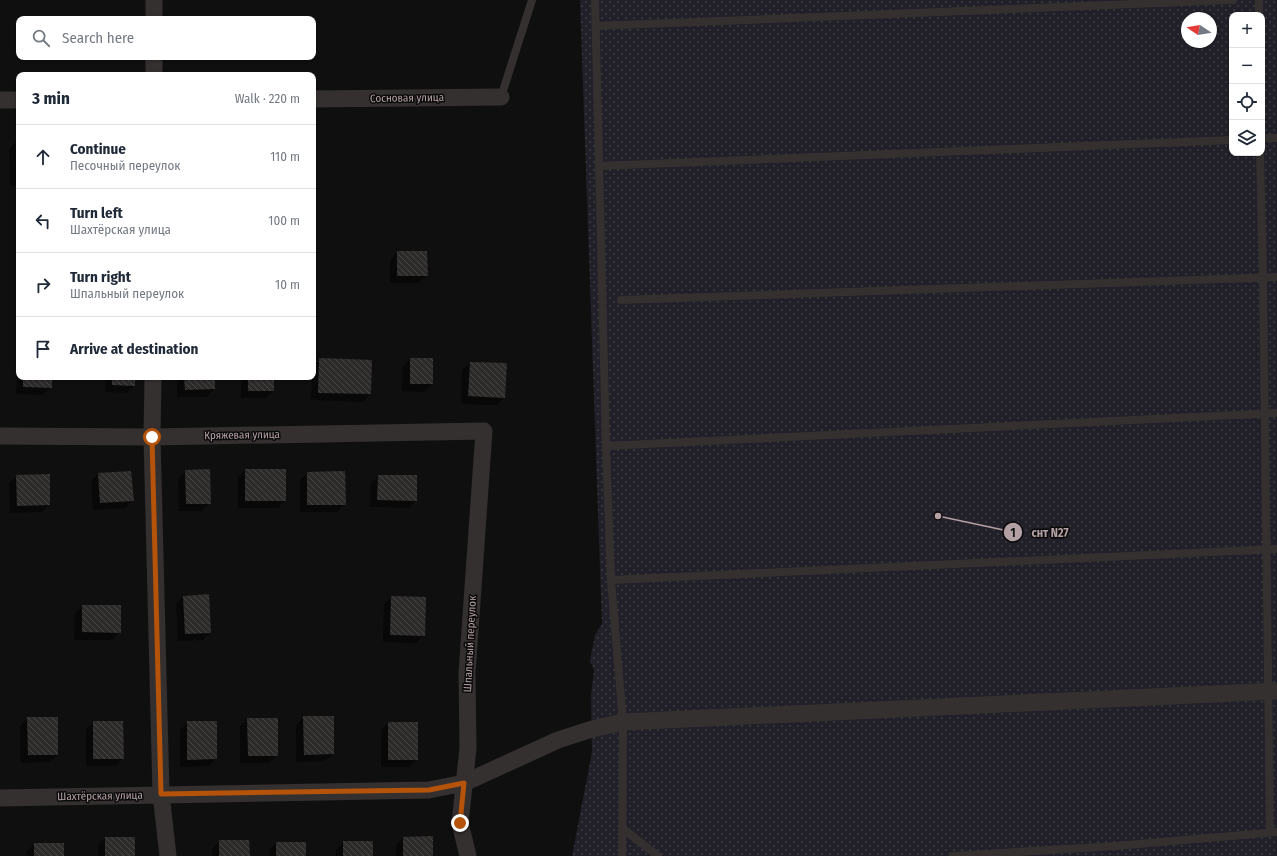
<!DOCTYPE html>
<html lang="en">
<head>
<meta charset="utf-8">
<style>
	body { margin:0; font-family:"Fira Sans Condensed",sans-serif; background:#f2f2f3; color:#1f2937 }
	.controls { position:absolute; right:12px; top:12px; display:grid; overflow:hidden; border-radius:8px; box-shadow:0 1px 3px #0004 }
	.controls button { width:36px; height:36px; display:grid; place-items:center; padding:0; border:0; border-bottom:1px solid #e0e1e3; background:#fff; color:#1f2937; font:20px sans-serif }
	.compass { position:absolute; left:1181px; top:12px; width:36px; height:36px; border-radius:50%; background:#fff; box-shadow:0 1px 3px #0004; rotate:282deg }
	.stop { position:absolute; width:12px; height:12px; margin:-9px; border:3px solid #b45309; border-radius:50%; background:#fff }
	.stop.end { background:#b45309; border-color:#fff; box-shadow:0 1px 4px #0008 }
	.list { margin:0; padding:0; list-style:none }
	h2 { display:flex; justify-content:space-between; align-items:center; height:52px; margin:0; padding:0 16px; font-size:17px }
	h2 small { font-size:13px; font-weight:400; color:#747a83 }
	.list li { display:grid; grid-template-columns:26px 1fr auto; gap:12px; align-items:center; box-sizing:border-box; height:64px; padding:0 16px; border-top:1px solid #e0e1e3 }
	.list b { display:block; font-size:15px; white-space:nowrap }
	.list p { margin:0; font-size:13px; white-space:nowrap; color:#747a83 }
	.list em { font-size:13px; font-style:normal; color:#747a83 }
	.icon { flex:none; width:22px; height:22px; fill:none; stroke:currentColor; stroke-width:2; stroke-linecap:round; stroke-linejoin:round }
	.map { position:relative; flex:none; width:1277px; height:856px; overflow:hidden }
	.search { position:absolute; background:#fff; box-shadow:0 1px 3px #0004; left:16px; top:16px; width:300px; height:44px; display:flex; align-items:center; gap:10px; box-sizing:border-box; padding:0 14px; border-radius:8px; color:#747a83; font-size:15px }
	.panel { position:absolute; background:#fff; box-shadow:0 1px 3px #0004; left:16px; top:72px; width:300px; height:308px; border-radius:8px }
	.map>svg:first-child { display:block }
	.garden { fill:url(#garden-dots); fill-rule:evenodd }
	.shadow { fill:#0007 }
	.building { fill:url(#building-back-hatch) }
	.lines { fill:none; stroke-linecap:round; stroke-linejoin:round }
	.lane { stroke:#353030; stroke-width:8 }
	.street { stroke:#353030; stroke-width:17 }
	.route { stroke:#b45309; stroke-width:5 }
	.labels { text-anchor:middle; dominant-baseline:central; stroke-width:3; stroke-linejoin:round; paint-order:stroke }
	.street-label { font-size:11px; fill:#b2a0a4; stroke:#0b0a0a }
	.leader { fill:none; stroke:#b2a0a4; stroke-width:1.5 }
	.callout-dot { fill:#b2a0a4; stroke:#0b0a0a; stroke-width:1.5 }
	.mark-label { font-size:12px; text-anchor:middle; font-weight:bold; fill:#111 }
	.callout-label { font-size:12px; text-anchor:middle; font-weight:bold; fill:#b2a0a4; stroke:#0b0a0a; stroke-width:3; stroke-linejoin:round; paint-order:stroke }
</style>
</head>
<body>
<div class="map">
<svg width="1277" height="856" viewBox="0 0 1277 856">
	<defs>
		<pattern id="garden-dots" width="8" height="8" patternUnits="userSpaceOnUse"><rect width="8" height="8" fill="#211f28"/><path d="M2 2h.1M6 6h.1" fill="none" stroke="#3f3c44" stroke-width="1.8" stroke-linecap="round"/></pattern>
		<pattern id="building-back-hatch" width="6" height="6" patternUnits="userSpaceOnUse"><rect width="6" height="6" fill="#2d2a2a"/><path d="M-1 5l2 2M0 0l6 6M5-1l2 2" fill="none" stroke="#494646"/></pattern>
	</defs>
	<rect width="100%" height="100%" fill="#100f0f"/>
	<path class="garden" d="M580,0H1277V856H572L592,752L591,695L594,670L590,661L595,635L602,624ZM1232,15H1262V153H1232ZM1187,18H1211V42H1187Z"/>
	<path class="shadow" d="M17,141H19V186H10L9,149Z
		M397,252L427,275L419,283H390V260Z
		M19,346V377H51V387L43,395L16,394L18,347Z
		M411,359H432V384L424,392L402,391L403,366Z
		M320,360L371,361L370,394L363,402L311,400L313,366Z
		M470,363L506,364L504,397L497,405L461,404L462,370Z
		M106,377H134V386L126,393L105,392Z
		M177,377H214V389L207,397H177Z
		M241,377H273V391L266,398H241Z
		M245,470L285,500L278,508H238V478Z
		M186,471L210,503L202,511H179L178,478Z
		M307,473L345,504L337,512H300V480Z
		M98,474L132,501L125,508L93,510L91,481Z
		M17,476L49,505L42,512L10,513L9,483Z
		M378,476L416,500L409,508L370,507L371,484Z
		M183,597L210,632L203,640L178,641L176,604Z
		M391,597L424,635L416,643L383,642L384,605Z
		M82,606L120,632L112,640H74L75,614Z
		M304,717L333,754L325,761L296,762V725Z
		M28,718L57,755L49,762L21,763L20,726Z
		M248,719L277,756L269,763H240V726Z
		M94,722L123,759L115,766H86V729Z
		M188,722L216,759L209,766L180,767V730Z
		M388,723L417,759L409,767H381V730Z
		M105,838L134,856H98V845Z
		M403,838L432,856H396V845Z
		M220,841L249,856H212V849Z
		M343,842L372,856H336V850Z
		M276,843L305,856H269V850Z
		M34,844L63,856H27L26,852Z"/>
	<path class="building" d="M16,140H19V179H17Z
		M397,251H427L428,276H397Z
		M319,358L372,360L371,394L318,393Z
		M410,358H433V384H410Z
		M470,362L507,363L505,398L468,396Z
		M23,377H52V388L23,387Z
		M112,377H135V386L112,385Z
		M184,377H215V389L185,390Z
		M248,377H274V391H248Z
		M210,469L211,504H186L185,470Z
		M245,469H286V501H245Z
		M131,471L134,501L100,503L98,473Z
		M345,471L346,505H307V472Z
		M50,474V505L17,506L16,475Z
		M378,475H417V501L377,500Z
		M209,594L211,633L185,634L183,596Z
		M391,596L426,597L425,636L390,635Z
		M82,605H121V633L82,632Z
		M303,716H334V754L304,755Z
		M27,717H58V755H28Z
		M247,718H278V756H248Z
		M93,721H123L124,759H93Z
		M187,721H217V759L187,760Z
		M388,722H418V760H388Z
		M433,836V856H403V837Z
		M105,837H135V856H105Z
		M219,840H249L250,856H219Z
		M343,841H373V856H343Z
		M276,842H306V856H276Z
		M34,843H64V856H34Z"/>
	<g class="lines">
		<path class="lane" d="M595,0L606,446L611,580L623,722L622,856
			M1259,0V15
			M596,26L1233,0
			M501,97L532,0
			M1262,138H1277
			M1260,153L1263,278L1270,832
			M599,166L1232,140
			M621,300L1277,277
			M606,446L1277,413
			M611,580L1277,549
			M622,828L658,856
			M953,856L1115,846L1277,832"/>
		<path class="street" d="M154,0V19
			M154,57V75
			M313,99L501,97
			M0,100H19
			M153,377L152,437L161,794L168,856
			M0,436L152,437L484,431L467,673L468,748L460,823L468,856
			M0,798L429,790L464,783L558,740L592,729L623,722L1277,691"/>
	</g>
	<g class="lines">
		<path class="route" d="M152,437L161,794L429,790L464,783L460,823"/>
	</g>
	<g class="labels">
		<g class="street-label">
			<text transform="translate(407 98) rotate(-1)">Сосновая улица</text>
			<text transform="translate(242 435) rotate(-1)">Кряжевая улица</text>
			<text transform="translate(470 644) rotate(-87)">Шпальный переулок</text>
			<text transform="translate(100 796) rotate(-1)">Шахтёрская улица</text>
		</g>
	</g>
	<path class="leader" d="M938 516L1013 532"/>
	<g class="callout-dot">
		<circle cx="938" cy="516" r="4"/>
		<circle cx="1013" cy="532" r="10"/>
	</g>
	<g class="mark-label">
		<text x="1013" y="537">1</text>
	</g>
	<g class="callout-label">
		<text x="1050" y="537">снт N27</text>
	</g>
</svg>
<div class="controls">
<button>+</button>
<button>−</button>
<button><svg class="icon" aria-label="locate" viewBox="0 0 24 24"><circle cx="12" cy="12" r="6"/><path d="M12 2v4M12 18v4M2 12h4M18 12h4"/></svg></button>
<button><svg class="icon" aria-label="layers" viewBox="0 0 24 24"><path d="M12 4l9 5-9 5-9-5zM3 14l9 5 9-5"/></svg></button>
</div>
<svg class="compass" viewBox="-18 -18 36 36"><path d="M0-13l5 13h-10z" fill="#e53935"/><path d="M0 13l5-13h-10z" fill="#747a83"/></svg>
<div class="stop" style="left:152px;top:437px"></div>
<div class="stop end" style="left:460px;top:823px"></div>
<div class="search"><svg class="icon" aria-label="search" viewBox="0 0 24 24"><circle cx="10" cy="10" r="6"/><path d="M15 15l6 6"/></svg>Search here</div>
<section class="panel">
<h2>3 min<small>Walk · 220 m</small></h2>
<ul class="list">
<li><svg class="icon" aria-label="ahead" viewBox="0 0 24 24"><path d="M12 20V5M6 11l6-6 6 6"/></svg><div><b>Continue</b><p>Песочный переулок</p></div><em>110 m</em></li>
<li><svg class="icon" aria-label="left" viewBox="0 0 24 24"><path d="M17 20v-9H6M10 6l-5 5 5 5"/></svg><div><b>Turn left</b><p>Шахтёрская улица</p></div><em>100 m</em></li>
<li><svg class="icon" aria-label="right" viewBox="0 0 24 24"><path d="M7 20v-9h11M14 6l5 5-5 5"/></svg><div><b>Turn right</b><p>Шпальный переулок</p></div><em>10 m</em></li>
<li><svg class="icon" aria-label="arrive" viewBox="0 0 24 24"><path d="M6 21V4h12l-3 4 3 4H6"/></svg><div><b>Arrive at destination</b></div></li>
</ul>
</section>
</div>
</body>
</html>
